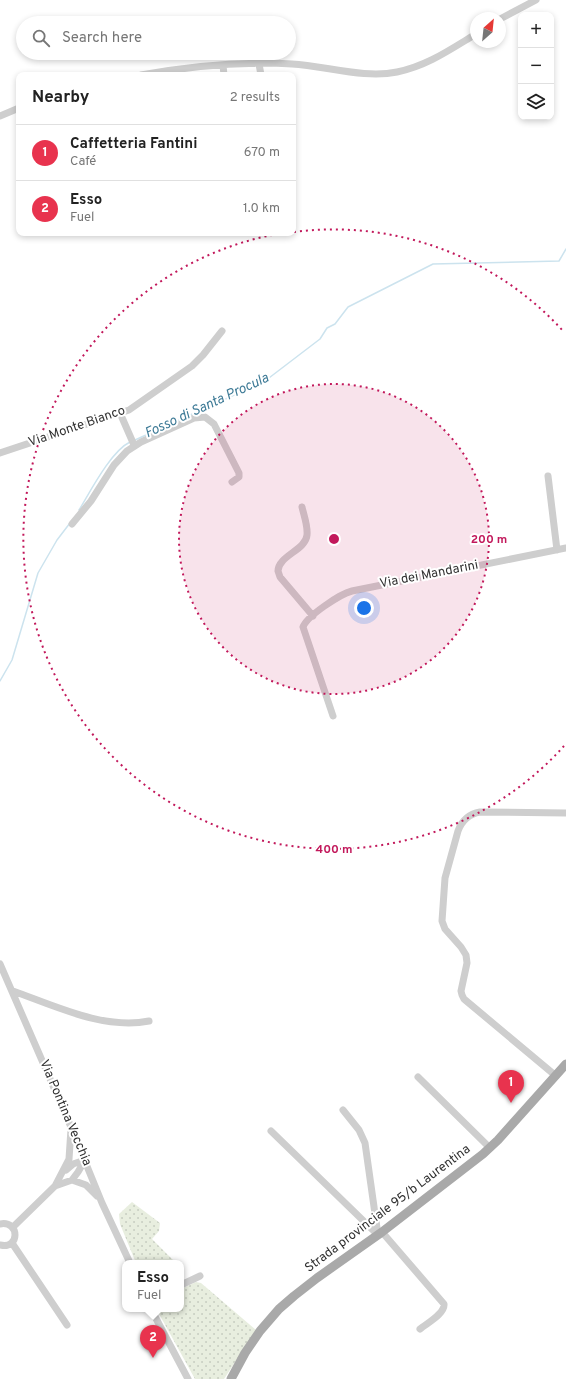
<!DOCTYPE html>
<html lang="en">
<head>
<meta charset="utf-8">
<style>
	body { margin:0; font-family:Overpass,sans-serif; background:#f6f6f6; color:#222 }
	.controls { position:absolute; right:12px; top:12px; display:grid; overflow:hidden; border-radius:8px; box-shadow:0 2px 6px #0003 }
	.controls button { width:36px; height:36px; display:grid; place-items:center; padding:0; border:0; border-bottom:1px solid #e0e0e0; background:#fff; color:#222; font:20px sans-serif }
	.compass { position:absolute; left:470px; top:12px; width:36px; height:36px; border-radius:50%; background:#fff; box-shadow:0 2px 6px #0003; rotate:27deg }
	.you { position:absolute; left:364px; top:608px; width:14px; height:14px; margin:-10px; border:3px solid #fff; border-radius:50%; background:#1a73e8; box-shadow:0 0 0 6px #1a73e833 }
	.badge { display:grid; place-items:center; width:26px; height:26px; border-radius:50%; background:#e8334e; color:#fff; font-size:13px; font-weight:700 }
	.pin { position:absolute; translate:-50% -33px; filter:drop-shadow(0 1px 2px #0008) }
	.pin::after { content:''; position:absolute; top:21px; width:14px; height:12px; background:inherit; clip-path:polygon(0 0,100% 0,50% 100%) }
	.popup { position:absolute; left:122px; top:1260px; width:62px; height:52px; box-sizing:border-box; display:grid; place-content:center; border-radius:8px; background:#fff; filter:drop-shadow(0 1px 3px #0005); font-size:13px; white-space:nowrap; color:#767676 }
	.popup b { font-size:15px; color:#222 }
	.popup::after { content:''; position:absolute; left:50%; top:100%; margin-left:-8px; border:8px solid transparent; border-top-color:#fff }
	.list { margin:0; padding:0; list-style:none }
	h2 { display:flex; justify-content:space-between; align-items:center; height:52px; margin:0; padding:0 16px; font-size:17px }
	h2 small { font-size:13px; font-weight:400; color:#767676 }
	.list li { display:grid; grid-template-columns:26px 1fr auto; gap:12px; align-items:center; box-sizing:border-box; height:56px; padding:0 16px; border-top:1px solid #e0e0e0 }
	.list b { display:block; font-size:15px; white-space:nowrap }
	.list p { margin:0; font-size:13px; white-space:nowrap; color:#767676 }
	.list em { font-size:13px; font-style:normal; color:#767676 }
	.icon { flex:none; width:22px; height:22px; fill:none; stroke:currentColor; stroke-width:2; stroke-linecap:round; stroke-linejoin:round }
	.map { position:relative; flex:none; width:566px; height:1379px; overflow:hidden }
	.search { position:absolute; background:#fff; box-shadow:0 2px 6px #0003; left:16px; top:16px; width:280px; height:44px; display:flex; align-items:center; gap:10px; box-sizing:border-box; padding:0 14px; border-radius:22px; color:#767676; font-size:15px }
	.panel { position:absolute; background:#fff; box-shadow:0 2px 6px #0003; left:16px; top:72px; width:280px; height:164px; border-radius:8px }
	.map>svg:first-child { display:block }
	.green { fill:url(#green-dots) }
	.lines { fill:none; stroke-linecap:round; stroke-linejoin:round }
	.stream { stroke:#cce3ee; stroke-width:1.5 }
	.minor { stroke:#cecece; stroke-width:7 }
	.major { stroke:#a9a9a9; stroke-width:9 }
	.ring { fill:none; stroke:#c2185b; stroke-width:2; stroke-dasharray:2 4 }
	.labels { text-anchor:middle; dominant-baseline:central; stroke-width:4; stroke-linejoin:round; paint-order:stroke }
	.street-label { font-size:13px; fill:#313131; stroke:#fff }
	.water-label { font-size:14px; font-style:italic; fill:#3d7a96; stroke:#fff }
	.centre { fill:#c2185b; stroke:#fff; stroke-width:2 }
	.ring-label { font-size:12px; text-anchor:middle; font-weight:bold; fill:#c2185b; stroke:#fff; stroke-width:4; stroke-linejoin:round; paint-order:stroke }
</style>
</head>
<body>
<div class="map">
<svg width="566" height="1379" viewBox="0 0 566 1379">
	<defs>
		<pattern id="green-dots" width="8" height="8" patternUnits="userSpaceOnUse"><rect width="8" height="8" fill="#e8eedf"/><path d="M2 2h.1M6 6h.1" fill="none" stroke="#c7cdc0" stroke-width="1.8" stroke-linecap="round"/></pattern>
	</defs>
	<rect width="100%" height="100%" fill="#fff"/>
	<path class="green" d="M132,1202L160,1223L159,1231L152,1239L176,1263H136L120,1224L119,1214Z
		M196,1282L201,1283L256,1330L224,1379H195L158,1312V1309H181V1289Z"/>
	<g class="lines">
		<path class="stream" d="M135,440L265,381L320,339L327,328L335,324L348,307L433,264L559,261L566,249
			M79,510C90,492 111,451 130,442
			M0,681L12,660L38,573L57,540L70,523"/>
		<path class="minor" d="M500,19L536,0
			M259,64L261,75
			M223,65L224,75
			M141,75C190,66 243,61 292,64C326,66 365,79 397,72C427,66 451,49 476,34
			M0,116L19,108
			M120,413L134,445
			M0,453L129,410L192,366L203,355L222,331
			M548,476L557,550
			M302,507C304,516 308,526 307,535C306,550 278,556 278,571L280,577L313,616
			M72,524L91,501L114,465L127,451L141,442L194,418L205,417L214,424L239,473V477L232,482
			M333,716L303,627C307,616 340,594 352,591L566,548
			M0,964L71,1127L102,1203L130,1263
			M13,991C55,1006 104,1030 149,1021
			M556,1076L464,999L462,995L461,991L467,963L466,955L461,947L445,929L442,921L445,878L458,831C462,820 469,814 480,812L566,813
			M418,1077L490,1148
			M343,1110L359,1130L365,1143L378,1235
			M71,1129L69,1159L55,1186L72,1180L86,1185L97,1196
			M271,1131L378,1235
			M66,1170L73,1164L85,1160L78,1172L72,1180
			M0,1224C20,1220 20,1250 0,1245
			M13,1227L55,1186
			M382,1232L444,1304C445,1314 427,1323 420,1329
			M12,1243L67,1325
			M181,1285L200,1276
			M151,1309L188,1379"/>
		<path class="major" d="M231,1379L245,1353L260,1331L279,1309L294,1296L317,1278L382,1232L483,1154L498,1140L566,1064"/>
	</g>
	<circle cx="334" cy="539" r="155" fill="#c2185b" fill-opacity=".12"/>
	<g class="ring">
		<circle cx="334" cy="539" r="155"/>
		<path d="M564 746A310 310 0 1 1 283 233M294 232A310 310 0 0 1 564 332"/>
	</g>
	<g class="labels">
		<g class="street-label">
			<text transform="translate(77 427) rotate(-19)">Via Monte Bianco</text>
			<text transform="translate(429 575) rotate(-11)">Via dei Mandarini</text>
			<text transform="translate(65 1113) rotate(67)">Via Pontina Vecchia</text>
			<text transform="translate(388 1209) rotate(-37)">Strada provinciale 95/b Laurentina</text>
		</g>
		<g class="water-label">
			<text transform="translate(207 406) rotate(-25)">Fosso di Santa Procula</text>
		</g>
	</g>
	<circle cx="334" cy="539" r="6" class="centre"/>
	<g class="ring-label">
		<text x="489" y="543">200 m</text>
		<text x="334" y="853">400 m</text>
	</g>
</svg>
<div class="controls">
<button>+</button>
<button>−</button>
<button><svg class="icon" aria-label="layers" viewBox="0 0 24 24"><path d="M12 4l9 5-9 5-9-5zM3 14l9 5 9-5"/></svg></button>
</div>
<svg class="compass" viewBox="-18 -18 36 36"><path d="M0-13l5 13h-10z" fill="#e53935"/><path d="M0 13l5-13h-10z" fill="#767676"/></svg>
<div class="you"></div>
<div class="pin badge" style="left:511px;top:1103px">1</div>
<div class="pin badge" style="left:153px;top:1358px">2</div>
<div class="popup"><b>Esso</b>Fuel</div>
<div class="search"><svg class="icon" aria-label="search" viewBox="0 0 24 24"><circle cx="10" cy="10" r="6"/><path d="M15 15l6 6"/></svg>Search here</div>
<section class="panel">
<h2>Nearby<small>2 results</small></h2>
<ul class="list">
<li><span class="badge">1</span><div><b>Caffetteria Fantini</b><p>Café</p></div><em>670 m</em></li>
<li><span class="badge">2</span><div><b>Esso</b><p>Fuel</p></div><em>1.0 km</em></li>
</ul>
</section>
</div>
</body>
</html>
